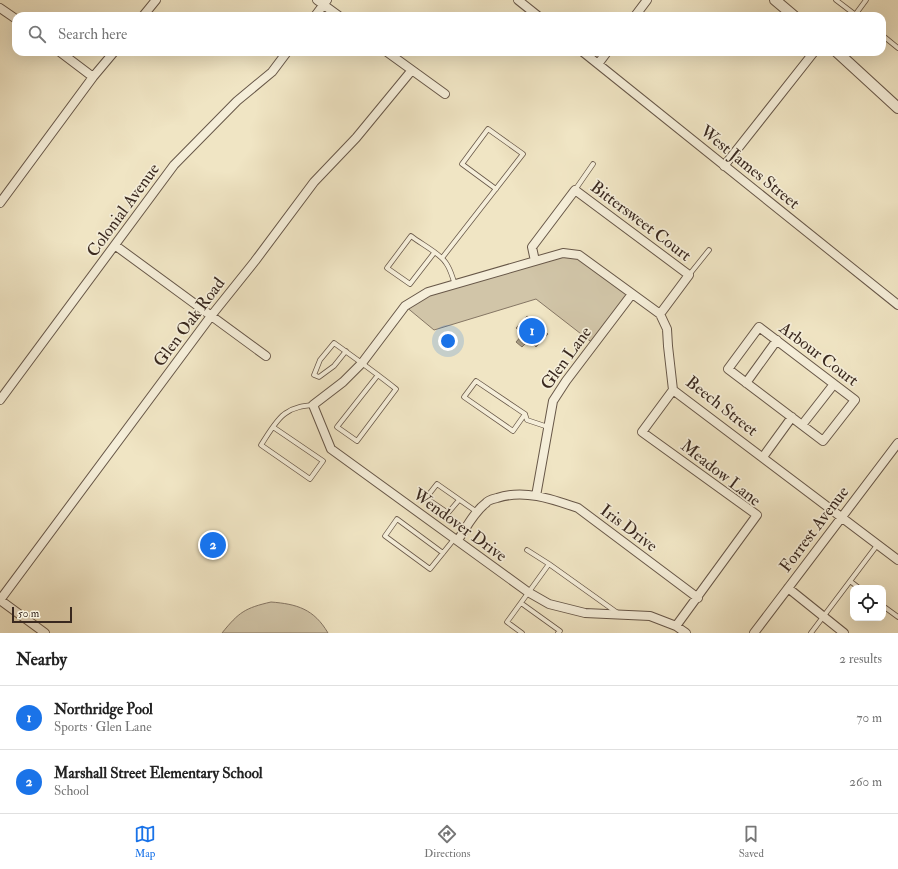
<!DOCTYPE html>
<html lang="en">
<head>
<meta charset="utf-8">
<style>
	body { margin:0; font-family:"IM FELL Double Pica",serif; background:#f2f2f2; color:#222 }
	.controls { position:absolute; right:12px; bottom:12px; display:grid; overflow:hidden; border-radius:8px; box-shadow:0 4px 16px #0002 }
	.controls button { width:36px; height:36px; display:grid; place-items:center; padding:0; border:0; border-bottom:1px solid #e0e0e0; background:#fff; color:#222; font:20px sans-serif }
	.scale { position:absolute; left:12px; bottom:10px; width:60px; box-sizing:border-box; padding-left:4px; border:2px solid #39281f; border-top:0; font-size:11px; line-height:14px; white-space:nowrap; color:#39281f; -webkit-text-stroke:3px #f5eed9; paint-order:stroke }
	.you { position:absolute; left:448px; top:341px; width:14px; height:14px; margin:-10px; border:3px solid #fff; border-radius:50%; background:#1a73e8; box-shadow:0 0 0 6px #1a73e833 }
	.badge { display:grid; place-items:center; width:26px; height:26px; border-radius:50%; background:#1a73e8; color:#fff; font-size:13px; font-weight:700 }
	.pin { position:absolute; translate:-50% -50%; border:2px solid #fff; box-shadow:0 1px 4px #0006 }
	.list { margin:0; padding:0; list-style:none }
	h2 { display:flex; justify-content:space-between; align-items:center; height:52px; margin:0; padding:0 16px; font-size:17px }
	h2 small { font-size:13px; font-weight:400; color:#767676 }
	.list li { display:grid; grid-template-columns:26px 1fr auto; gap:12px; align-items:center; box-sizing:border-box; height:64px; padding:0 16px; border-top:1px solid #e0e0e0 }
	.list b { display:block; font-size:15px; white-space:nowrap }
	.list p { margin:0; font-size:13px; white-space:nowrap; color:#767676 }
	.list em { font-size:13px; font-style:normal; color:#767676 }
	.icon { flex:none; width:22px; height:22px; fill:none; stroke:currentColor; stroke-width:2; stroke-linecap:round; stroke-linejoin:round }
	.map { position:relative; flex:none; width:898px; height:633px; overflow:hidden }
	.search { position:absolute; background:#fff; box-shadow:0 4px 16px #0002; left:12px; right:12px; top:12px; height:44px; display:flex; align-items:center; gap:10px; box-sizing:border-box; padding:0 14px; border-radius:12px; color:#767676; font-size:15px }
	.sheet { height:180px; background:#fff }
	nav { display:flex; justify-content:space-around; align-items:center; box-sizing:border-box; height:56px; border-top:1px solid #e0e0e0; background:#fff; font-size:11px; color:#767676 }
	nav a { display:grid; justify-items:center; gap:2px }
	nav .on { color:#1a73e8 }
	.map>svg:first-child { display:block }
	.green { fill:#d1c5a8; stroke:#857664 }
	.water { fill:#b2a58c; stroke:#827360 }
	.lines { fill:none; stroke-linecap:round; stroke-linejoin:round }
	.service-casing { stroke:#675748; stroke-width:5.5 }
	.minor-casing { stroke:#675748; stroke-width:10 }
	.tertiary-casing { stroke:#675748; stroke-width:12 }
	.service { stroke:#f5eed9; stroke-width:4 }
	.minor { stroke:#f5eed9; stroke-width:8 }
	.tertiary { stroke:#f5eed9; stroke-width:10 }
	.labels { text-anchor:middle; dominant-baseline:central; stroke-width:3.5; stroke-linejoin:round; paint-order:stroke }
	.street-label { font-size:17px; fill:#39281f; stroke:#f5eed9 }
</style>
</head>
<body>
<div class="map">
<svg width="898" height="633" viewBox="0 0 898 633">
	<rect width="100%" height="100%" fill="#f0e5c4"/>
	<filter id="stains"><feTurbulence type="fractalNoise" baseFrequency=".005" numOctaves="4"/><feColorMatrix values="0 0 0 0 .2 0 0 0 0 .09 0 0 0 0 .02 0 0 0 .5 -.17"/></filter>
	<radialGradient id="worn" r=".72"><stop offset=".6" stop-color="#630" stop-opacity="0"/><stop offset="1" stop-color="#630" stop-opacity=".3"/></radialGradient>
	<path class="green" d="M579,255L632,294L594,344L536,299L434,330L405,306L428,292L535,261Z
		M271,602C297,604 314,609 328,633H222C239,612 245,608 271,602Z"/>
	<path class="water" d="M527,316L548,334L536,347L529,340L522,347L516,342L523,334L516,328Z"/>
	<g class="lines">
		<g class="service-casing">
			<path id="service" d="M836,0L857,16
				M855,15L866,0
				M882,35L898,48
				M575,190L593,164
				M434,253L410,284L387,268L411,236C421,244 440,253 446,263C451,270 452,277 455,284
				M442,258L523,154L488,129L462,164L496,189
				M689,275L709,250
				M346,351L334,366L319,377L314,375L320,360L334,343C355,358 376,373 396,389L357,441L337,427L378,375
				M525,414L513,431L464,397L476,381L525,414L527,420L548,427
				M273,427L323,461L310,479L261,445C267,436 277,418 286,413C294,407 304,406 313,405
				M459,500L448,513L426,498L437,484L477,512
				M443,553L397,519L385,536L430,569L455,538
				M549,564L619,614
				M850,581L859,588
				M521,603L560,631L558,633
				M883,606L898,617
				M522,633L507,622L549,564L527,550
				M811,633L878,544"/>
		</g>
		<g class="minor-casing">
			<path id="minor" d="M317,0L339,16
				M518,0L538,16
				M0,8L16,19
				M143,16L156,0
				M315,16L327,0
				M635,16L647,0
				M60,52L93,77
				M387,52L445,94
				M583,52L898,305
				M598,64L607,52
				M724,166L814,52
				M0,203L93,77L114,52
				M116,246L266,356
				M535,261L532,247L575,190L689,275L660,314
				M759,327L855,400L823,441L728,369Z
				M746,383L777,340
				M673,390L642,432L757,515L676,626
				M0,400L174,165L237,101L272,72L287,52
				M802,425L834,384
				M763,457L792,417
				M536,496L553,401L566,381L632,294
				M458,540C466,528 474,512 486,503C488,500 493,499 497,498C524,489 552,499 578,508L698,598
				M788,588L844,633
				M0,600L211,316L255,261L314,182L356,138L412,70
				M0,600L45,633
				M686,633L676,626L650,616L585,613L549,604L528,592L331,449L313,405L343,382L362,363L405,306L428,292L563,253L579,255L660,314L667,329L668,346L673,390L898,560
				M754,633L898,443"/>
		</g>
		<g class="tertiary-casing">
			<path id="tertiary" d="M775,0L794,16
				M837,52L898,108"/>
		</g>
		<use href="#service" class="service"/>
		<use href="#minor" class="minor"/>
		<use href="#tertiary" class="tertiary"/>
	</g>
	<g class="labels">
		<g class="street-label">
			<text transform="translate(750 167) rotate(39)">West James Street</text>
			<text transform="translate(123 210) rotate(-54)">Colonial Avenue</text>
			<text transform="translate(641 221) rotate(37)">Bittersweet Court</text>
			<text transform="translate(189 322) rotate(-53)">Glen Oak Road</text>
			<text transform="translate(819 354) rotate(37)">Arbour Court</text>
			<text transform="translate(566 358) rotate(-54)">Glen Lane</text>
			<text transform="translate(722 406) rotate(38)">Beech Street</text>
			<text transform="translate(721 473) rotate(38)">Meadow Lane</text>
			<text transform="translate(460 525) rotate(36)">Wendover Drive</text>
			<text transform="translate(629 528) rotate(37)">Iris Drive</text>
			<text transform="translate(814 529) rotate(-53)">Forrest Avenue</text>
		</g>
	</g>
	<rect width="100%" height="100%" filter="url(#stains)"/>
	<rect width="100%" height="100%" fill="url(#worn)"/>
</svg>
<div class="controls">
<button><svg class="icon" aria-label="locate" viewBox="0 0 24 24"><circle cx="12" cy="12" r="6"/><path d="M12 2v4M12 18v4M2 12h4M18 12h4"/></svg></button>
</div>
<div class="scale">50 m</div>
<div class="you"></div>
<div class="pin badge" style="left:532px;top:331px">1</div>
<div class="pin badge" style="left:213px;top:545px">2</div>
<div class="search"><svg class="icon" aria-label="search" viewBox="0 0 24 24"><circle cx="10" cy="10" r="6"/><path d="M15 15l6 6"/></svg>Search here</div>
</div>
<section class="sheet">
<h2>Nearby<small>2 results</small></h2>
<ul class="list">
<li><span class="badge">1</span><div><b>Northridge Pool</b><p>Sports · Glen Lane</p></div><em>70 m</em></li>
<li><span class="badge">2</span><div><b>Marshall Street Elementary School</b><p>School</p></div><em>260 m</em></li>
</ul>
</section>
<nav>
<a class="on"><svg class="icon" aria-label="map" viewBox="0 0 24 24"><path d="M3 6l6-2 6 2 6-2v14l-6 2-6-2-6 2zM9 4v14M15 6v14"/></svg>Map</a>
<a><svg class="icon" aria-label="directions" viewBox="0 0 24 24"><path d="M12 3l9 9-9 9-9-9zM9 14v-3h6M13 9l2 2-2 2"/></svg>Directions</a>
<a><svg class="icon" aria-label="saved" viewBox="0 0 24 24"><path d="M7 4h10v16l-5-4-5 4z"/></svg>Saved</a>
</nav>
</body>
</html>
